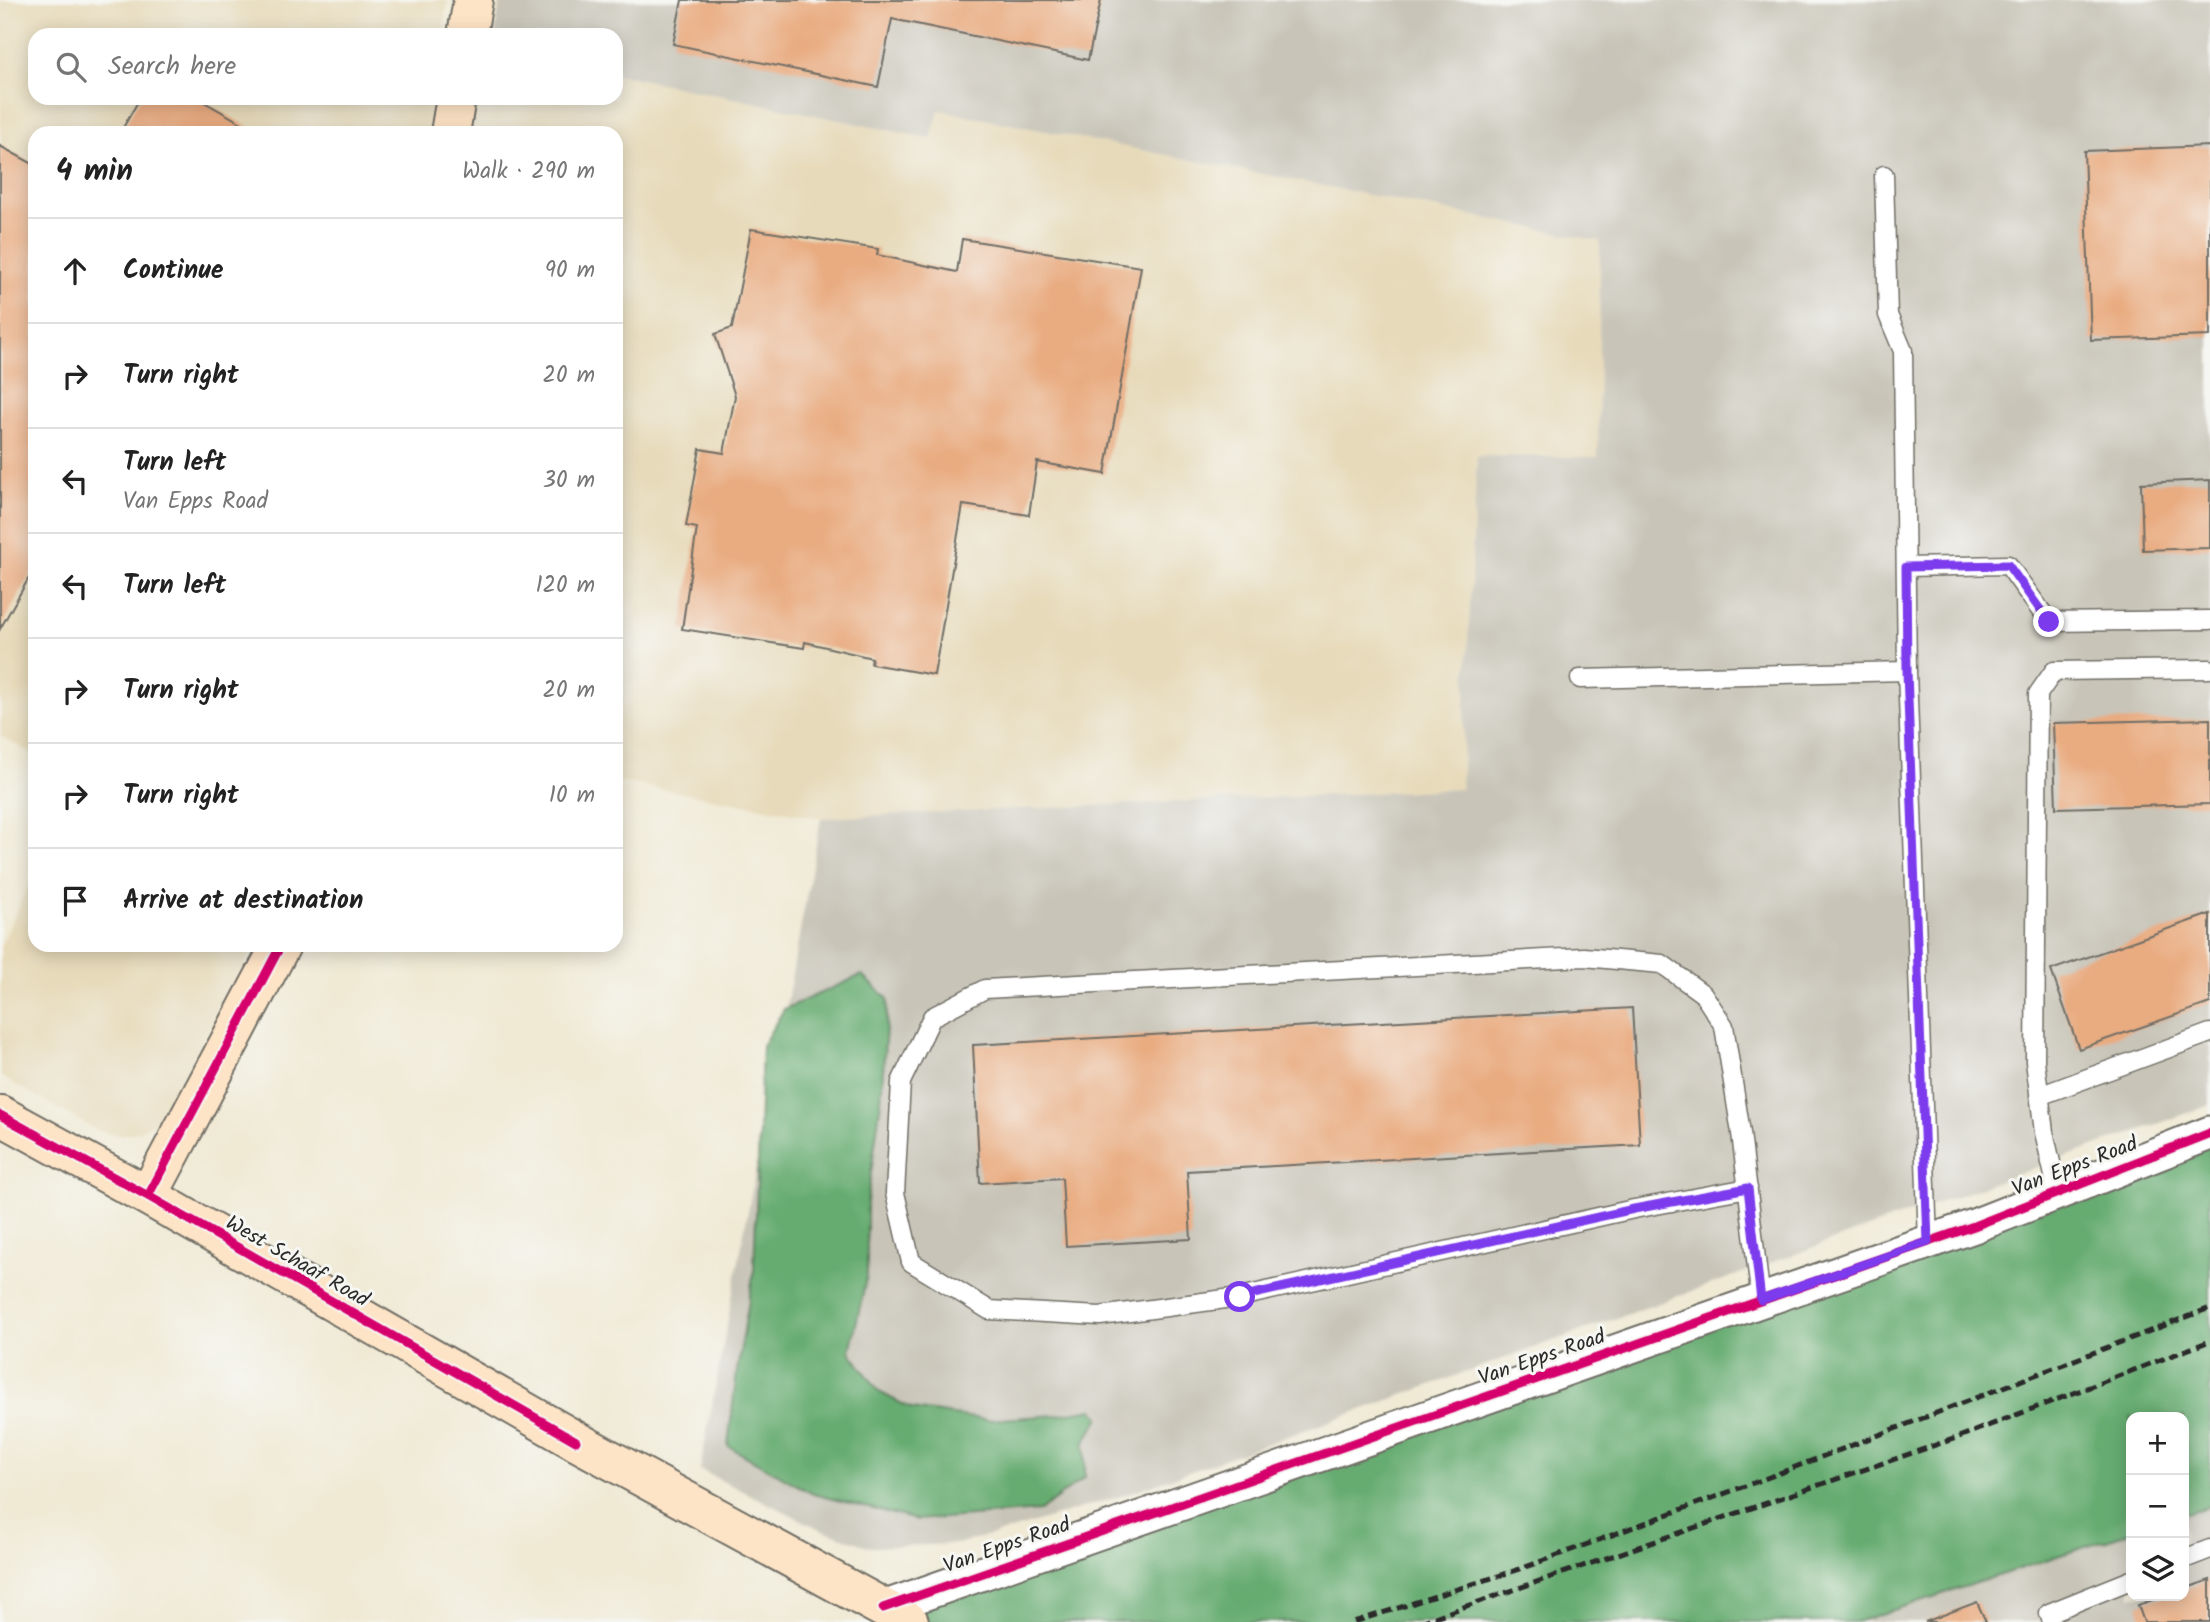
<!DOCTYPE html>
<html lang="en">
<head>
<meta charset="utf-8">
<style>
	body { margin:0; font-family:Kalam,sans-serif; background:#f6f6f6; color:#222 }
	.controls { position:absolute; right:21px; bottom:21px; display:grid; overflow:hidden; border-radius:14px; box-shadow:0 4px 18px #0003 }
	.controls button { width:63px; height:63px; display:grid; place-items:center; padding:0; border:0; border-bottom:2px solid #e0e0e0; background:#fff; color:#222; font:35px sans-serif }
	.stop { position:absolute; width:21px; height:21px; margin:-16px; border:5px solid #7c3aed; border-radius:50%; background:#fff }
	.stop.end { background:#7c3aed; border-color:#fff; box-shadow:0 2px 7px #0008 }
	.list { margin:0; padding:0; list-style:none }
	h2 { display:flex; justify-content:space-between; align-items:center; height:91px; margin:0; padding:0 28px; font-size:30px }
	h2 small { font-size:23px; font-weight:400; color:#767676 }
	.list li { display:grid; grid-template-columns:46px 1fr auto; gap:21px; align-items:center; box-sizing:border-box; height:105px; padding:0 28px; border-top:2px solid #e0e0e0 }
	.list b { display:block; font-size:26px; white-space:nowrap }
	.list p { margin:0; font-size:23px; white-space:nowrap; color:#767676 }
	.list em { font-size:23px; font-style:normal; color:#767676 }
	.icon { flex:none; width:38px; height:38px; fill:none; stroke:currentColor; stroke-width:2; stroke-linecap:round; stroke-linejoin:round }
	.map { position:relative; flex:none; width:2210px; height:1622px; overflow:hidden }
	.search { position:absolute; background:#fff; box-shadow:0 4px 18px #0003; left:28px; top:28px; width:595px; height:77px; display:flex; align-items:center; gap:18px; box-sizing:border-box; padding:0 24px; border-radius:21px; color:#767676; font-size:26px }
	.panel { position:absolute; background:#fff; box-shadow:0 4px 18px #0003; left:28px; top:126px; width:595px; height:826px; border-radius:21px }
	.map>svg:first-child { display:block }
	.built { fill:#e7daba }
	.industrial { fill:#c8c4b8 }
	.forest { fill:#66ac71; stroke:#486c4e; stroke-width:2 }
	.building { fill:#e9ab80 }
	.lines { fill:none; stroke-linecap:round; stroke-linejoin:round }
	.lane-casing { stroke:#706e66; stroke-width:21 }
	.street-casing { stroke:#706e66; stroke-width:37 }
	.secondary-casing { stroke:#706e66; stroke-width:42 }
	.lane { stroke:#fff; stroke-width:18 }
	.street { stroke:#fff; stroke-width:33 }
	.secondary { stroke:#fee4c6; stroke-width:38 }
	.rail { stroke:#2b2b2b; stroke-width:5; stroke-dasharray:10 5; stroke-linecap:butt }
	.cycleway-casing { stroke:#f6f6f2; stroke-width:13 }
	.cycleway { stroke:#d6006c; stroke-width:9 }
	.route { stroke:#7c3aed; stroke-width:9 }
	.labels { text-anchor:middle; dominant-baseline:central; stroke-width:6; stroke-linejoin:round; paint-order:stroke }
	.street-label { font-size:21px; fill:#2b2b2b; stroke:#f6f6f2 }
</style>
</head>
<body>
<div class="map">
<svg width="2210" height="1622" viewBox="0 0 2210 1622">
	<rect width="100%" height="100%" fill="#f6f6f2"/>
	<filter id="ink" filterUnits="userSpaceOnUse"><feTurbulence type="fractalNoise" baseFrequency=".0143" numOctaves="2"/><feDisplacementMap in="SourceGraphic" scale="14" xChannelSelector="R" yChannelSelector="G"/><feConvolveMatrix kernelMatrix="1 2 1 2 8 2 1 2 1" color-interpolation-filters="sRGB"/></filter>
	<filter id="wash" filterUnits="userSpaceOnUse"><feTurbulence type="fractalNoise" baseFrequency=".00686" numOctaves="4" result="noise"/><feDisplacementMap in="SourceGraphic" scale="28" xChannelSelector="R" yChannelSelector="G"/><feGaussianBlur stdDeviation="1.57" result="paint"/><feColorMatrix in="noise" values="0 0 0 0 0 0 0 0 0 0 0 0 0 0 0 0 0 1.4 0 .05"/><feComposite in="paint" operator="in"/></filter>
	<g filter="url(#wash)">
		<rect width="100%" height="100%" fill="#f0ead5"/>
		<path class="built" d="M0,0H448L442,35H35V98H616V74L931,139L939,110L1600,241L1598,457L1477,456L1461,789L821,818L616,781V133H35V755L0,736Z
			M35,871V945H254L228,1002L169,1107L158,1120L137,1132L121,1135L98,1131L0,1076V947Z"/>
		<path class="industrial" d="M500,0H2210V1105L1127,1494L1008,1531L957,1544L870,1547L820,1529L700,1470L821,818L1461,789L1477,456L1598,457L1600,241L939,110L931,139L616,74V35H495Z
			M2210,1506V1622H1857L2131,1532V1596H2184V1514Z"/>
		<path class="forest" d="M862,975L888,999L881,1101L867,1202V1275L850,1351L879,1392L912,1409L988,1420L1057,1415L1093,1409L1100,1417L1085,1442V1477L1040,1511L917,1520L813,1494L728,1446L737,1371L754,1270L762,1046L784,1009Z
			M2210,1133V1506L2184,1514V1417H2131V1532L1857,1622H909L883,1608Z"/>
		<g id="blocks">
			<path class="building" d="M682,0H1101L1088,60L892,19L878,87L673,44Z
				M140,98H197L259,133H120Z
				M0,146L35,165V567L0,629Z
				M2210,146V336L2091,340L2084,151Z
				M751,229L878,249L877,255L957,272L962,239L1141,267L1105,474L1037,462L1029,515L963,505L934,675L871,664L872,658L805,642L804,648L682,629L697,528L686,526L700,449L724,453L735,396L715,334L732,328Z
				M2210,480V548L2143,550L2141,483Z
				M2210,719V804L2056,808L2053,723Z
				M2210,914V1003L2079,1049L2051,970Z
				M1632,1008L1640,1145L1187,1171L1191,1239L1066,1246L1062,1178L980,1183L973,1045Z
				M2210,1580V1622H2144L2138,1605L2164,1596H2184V1589Z
				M1977,1602L1986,1622H1925Z"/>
		</g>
	</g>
	<g filter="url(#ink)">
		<use href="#blocks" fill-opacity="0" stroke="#706e66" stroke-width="2"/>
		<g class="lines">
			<g class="lane-casing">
				<path id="lane" d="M1884,175L1888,315L1903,351L1907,671L1928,1242
					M1906,567L2008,565L2049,622L2210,620
					M1580,679L1907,671
					M2039,1096L2210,1033
					M1748,1188L1634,1209L1240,1297L1100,1316L989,1310L911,1262L895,1193L901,1082L932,1017L985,989L1584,957L1662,964L1703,994L1724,1026L1741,1133L1761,1301
					M2058,1193L2044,1132L2035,1061L2038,694L2054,671L2210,669
					M2184,1559L2210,1549
					M2052,1622L2049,1613L2131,1580"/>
			</g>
			<g class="street-casing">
				<path id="street" d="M883,1608L1974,1226L2210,1133"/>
			</g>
			<g class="secondary-casing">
				<path id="secondary" d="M467,35L473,0
					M450,133L456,98
					M0,1115L148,1196L576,1441L909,1622
					M148,1196L281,945"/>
			</g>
			<use href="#lane" class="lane"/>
			<use href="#street" class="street"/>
			<use href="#secondary" class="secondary"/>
			<path class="rail" d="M1354,1622L1520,1569L1764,1479L2210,1308
				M1420,1622L1956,1438L2210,1341"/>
			<g class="cycleway-casing">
				<path id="cycleway" d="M0,1115L148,1196L576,1441
					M148,1196L281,945
					M883,1608L1974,1226L2210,1133"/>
			</g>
			<use href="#cycleway" class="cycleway"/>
		</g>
	</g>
	<g class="lines" filter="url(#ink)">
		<path class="route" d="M1240,1297L1634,1209L1748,1188L1761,1300L1928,1242L1907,671L1906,567L2008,565L2049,622"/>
	</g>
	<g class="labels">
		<g class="street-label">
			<text transform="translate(2075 1167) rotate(-21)">Van Epps Road</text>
			<text transform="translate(297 1262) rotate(30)">West Schaaf Road</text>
			<text transform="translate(1542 1358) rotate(-19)">Van Epps Road</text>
			<text transform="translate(1007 1546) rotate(-19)">Van Epps Road</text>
		</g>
	</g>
</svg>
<div class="controls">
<button>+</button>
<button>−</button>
<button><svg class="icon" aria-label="layers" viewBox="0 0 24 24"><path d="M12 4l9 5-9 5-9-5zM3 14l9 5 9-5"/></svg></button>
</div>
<div class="stop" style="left:1240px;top:1297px"></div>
<div class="stop end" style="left:2049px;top:622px"></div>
<div class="search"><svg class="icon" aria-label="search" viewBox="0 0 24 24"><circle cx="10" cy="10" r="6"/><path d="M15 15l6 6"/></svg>Search here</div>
<section class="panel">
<h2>4 min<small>Walk · 290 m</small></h2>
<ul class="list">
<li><svg class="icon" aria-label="ahead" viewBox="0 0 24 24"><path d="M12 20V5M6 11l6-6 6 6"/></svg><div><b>Continue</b></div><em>90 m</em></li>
<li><svg class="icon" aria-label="right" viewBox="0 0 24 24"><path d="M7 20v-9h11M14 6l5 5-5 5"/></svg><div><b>Turn right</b></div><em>20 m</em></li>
<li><svg class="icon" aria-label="left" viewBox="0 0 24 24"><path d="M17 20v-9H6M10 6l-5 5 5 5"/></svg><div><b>Turn left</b><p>Van Epps Road</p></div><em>30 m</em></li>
<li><svg class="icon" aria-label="left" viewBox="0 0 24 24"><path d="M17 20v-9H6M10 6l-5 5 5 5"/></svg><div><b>Turn left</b></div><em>120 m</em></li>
<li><svg class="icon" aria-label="right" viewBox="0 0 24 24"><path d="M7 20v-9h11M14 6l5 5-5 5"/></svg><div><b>Turn right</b></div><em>20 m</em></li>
<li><svg class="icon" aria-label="right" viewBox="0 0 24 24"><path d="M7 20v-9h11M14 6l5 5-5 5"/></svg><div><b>Turn right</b></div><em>10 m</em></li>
<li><svg class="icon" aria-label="arrive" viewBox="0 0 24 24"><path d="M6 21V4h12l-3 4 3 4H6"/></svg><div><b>Arrive at destination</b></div></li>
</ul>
</section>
</div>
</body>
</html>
